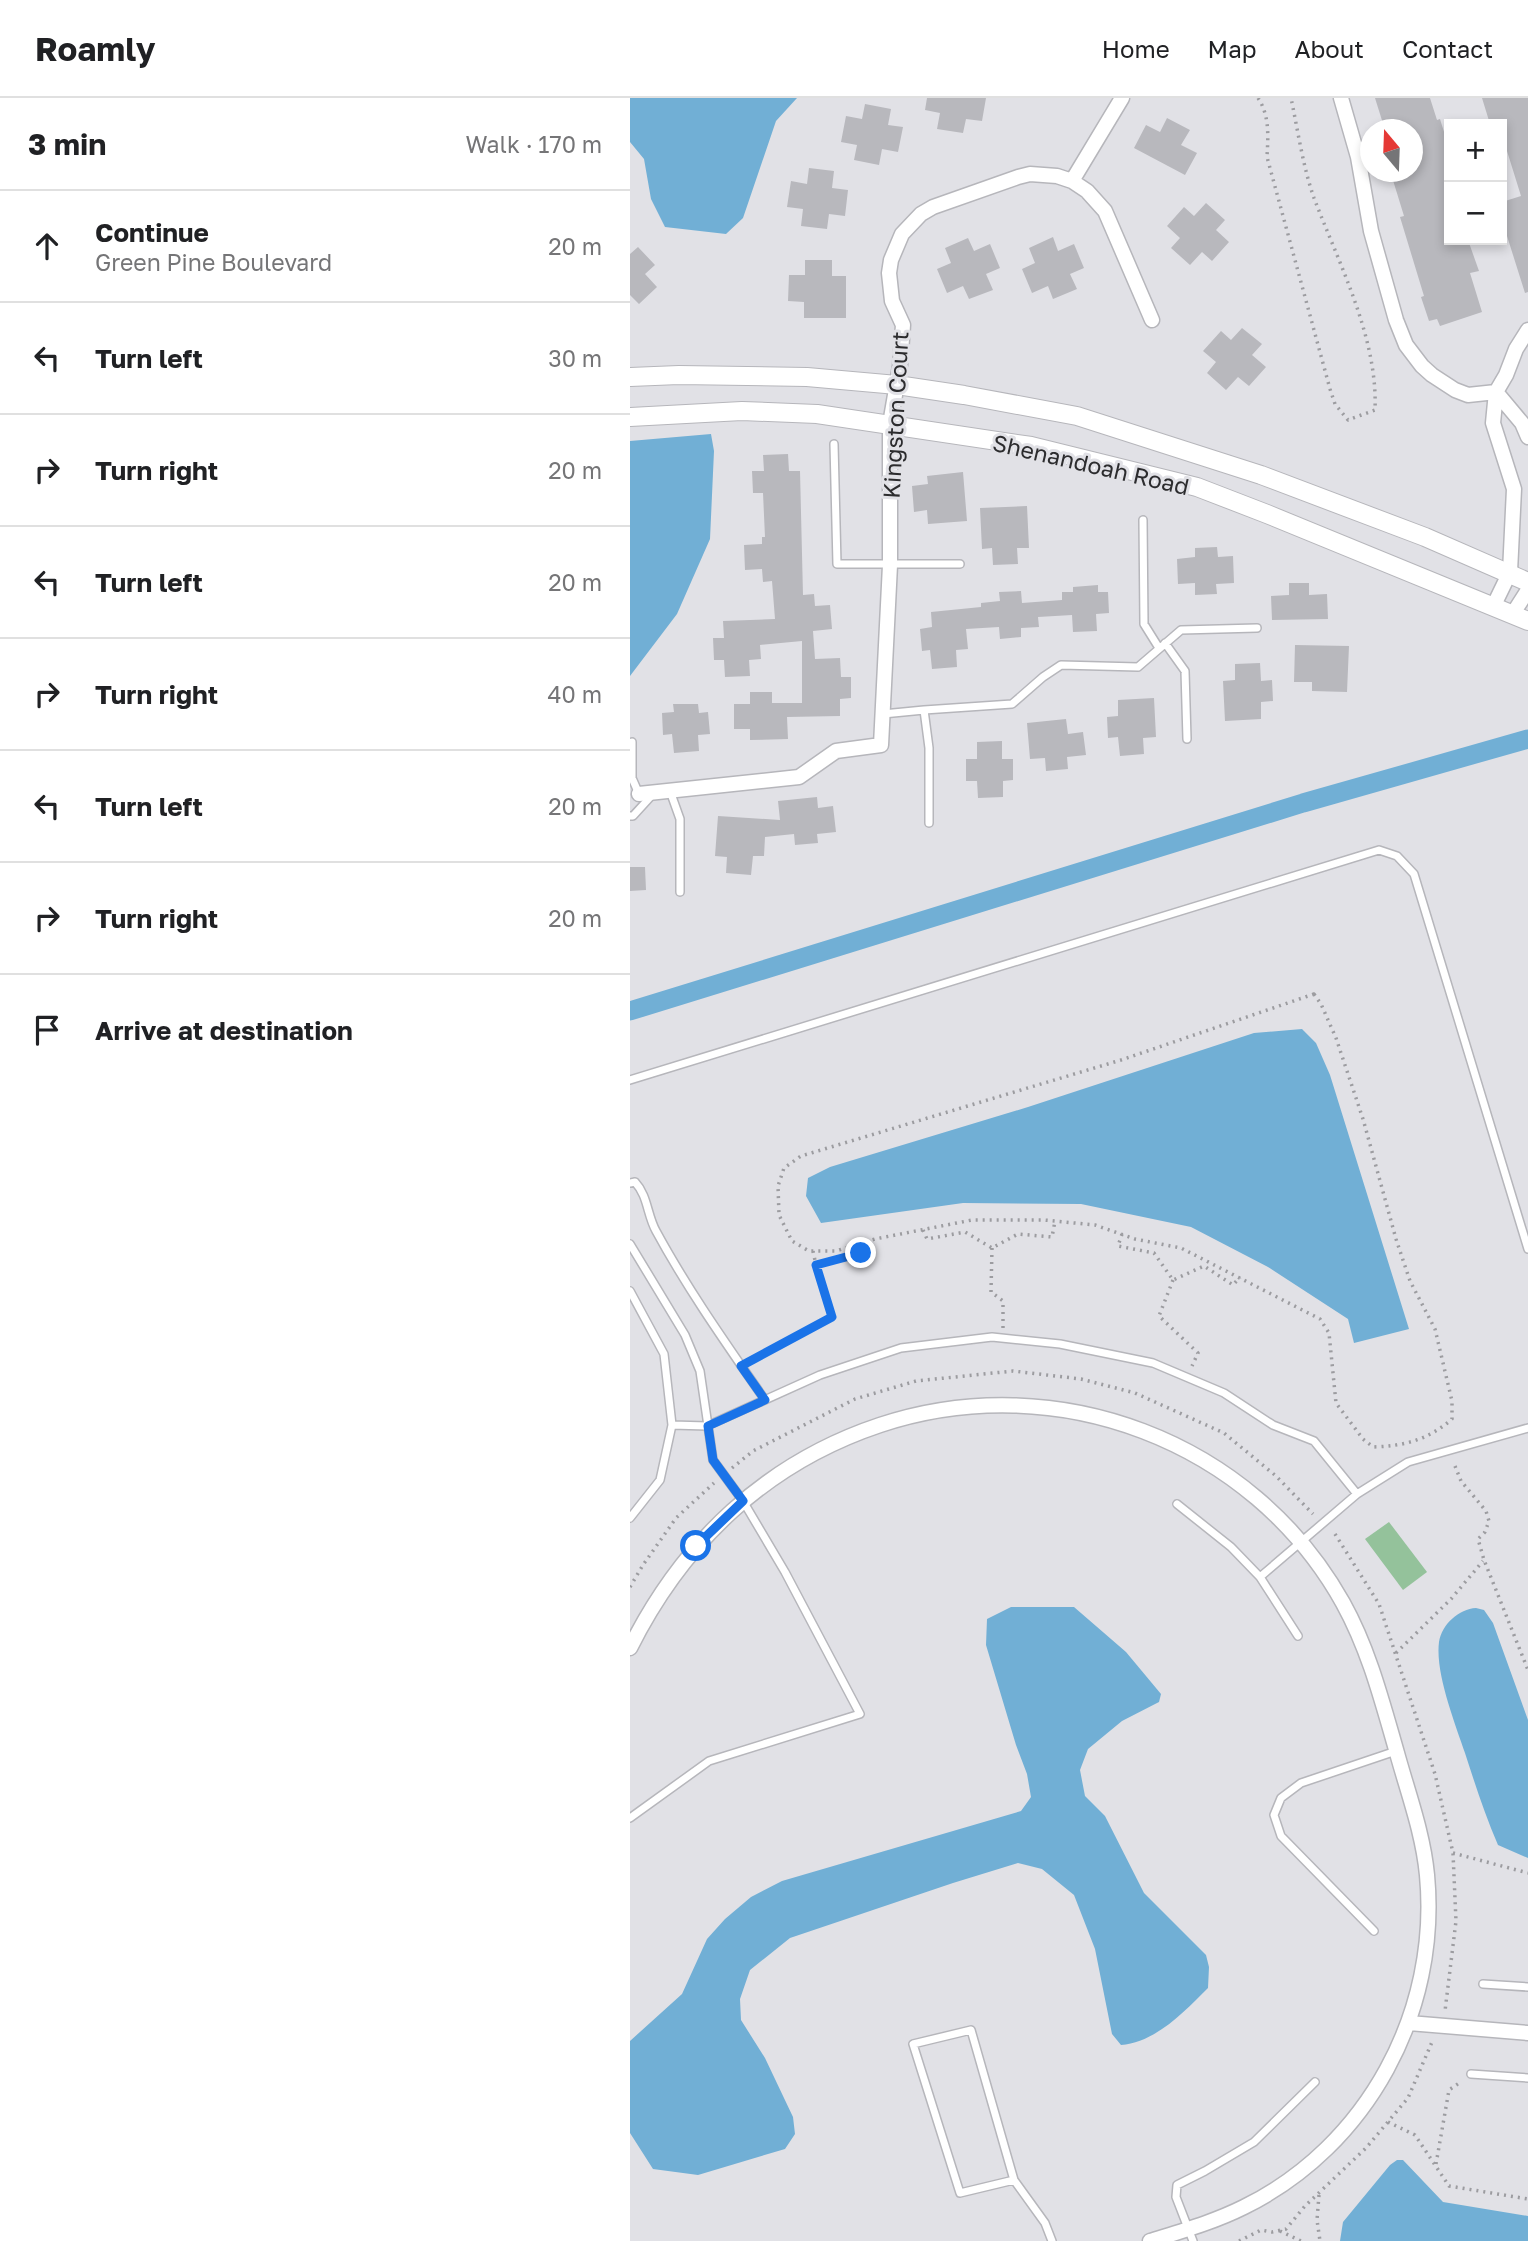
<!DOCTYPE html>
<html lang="en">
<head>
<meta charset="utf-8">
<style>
	body { margin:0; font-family:"Golos Text",sans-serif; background:#f2f2f2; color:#202124 }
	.controls { position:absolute; right:21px; top:21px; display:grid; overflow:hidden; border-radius:0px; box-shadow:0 4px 10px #0003 }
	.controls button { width:63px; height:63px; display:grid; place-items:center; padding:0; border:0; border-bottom:2px solid #e0e0e0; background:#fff; color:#202124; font:35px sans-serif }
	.compass { position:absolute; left:730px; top:21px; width:63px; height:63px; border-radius:50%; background:#fff; box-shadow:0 4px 10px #0003; rotate:341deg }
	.stop { position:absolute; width:21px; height:21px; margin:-16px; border:5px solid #1a73e8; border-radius:50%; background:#fff }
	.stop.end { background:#1a73e8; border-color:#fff; box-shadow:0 2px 7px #0008 }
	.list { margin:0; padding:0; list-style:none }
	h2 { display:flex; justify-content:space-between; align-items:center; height:91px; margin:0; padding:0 28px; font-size:30px }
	h2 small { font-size:23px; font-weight:400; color:#757577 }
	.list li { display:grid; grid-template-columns:46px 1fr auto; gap:21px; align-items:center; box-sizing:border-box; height:112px; padding:0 28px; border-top:2px solid #e0e0e0 }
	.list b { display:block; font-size:26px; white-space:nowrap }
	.list p { margin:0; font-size:23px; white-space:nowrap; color:#757577 }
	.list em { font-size:23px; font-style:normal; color:#757577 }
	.icon { flex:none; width:38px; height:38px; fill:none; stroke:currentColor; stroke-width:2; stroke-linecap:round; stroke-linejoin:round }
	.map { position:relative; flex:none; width:898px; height:2143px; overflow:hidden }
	header { display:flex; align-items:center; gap:42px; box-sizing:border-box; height:98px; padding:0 35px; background:#fff; border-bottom:2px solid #e0e0e0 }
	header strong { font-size:33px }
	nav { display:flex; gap:38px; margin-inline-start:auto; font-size:24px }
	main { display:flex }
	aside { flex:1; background:#fff }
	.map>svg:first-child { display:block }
	.green { fill:#94c29b }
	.water { fill:#71afd5 }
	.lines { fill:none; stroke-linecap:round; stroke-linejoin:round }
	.canal { stroke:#71afd5; stroke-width:19 }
	.building { fill:#b8b8bd }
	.service-casing { stroke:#b6b6bb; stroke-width:10 }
	.minor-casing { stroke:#b6b6bb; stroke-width:17 }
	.tertiary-casing { stroke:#b6b6bb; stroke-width:20 }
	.path { stroke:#9c9ca0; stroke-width:3.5; stroke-dasharray:2 5; stroke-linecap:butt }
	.service { stroke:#fff; stroke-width:7 }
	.minor { stroke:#fff; stroke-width:14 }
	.tertiary { stroke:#fff; stroke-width:18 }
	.route { stroke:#1a73e8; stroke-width:9 }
	.labels { text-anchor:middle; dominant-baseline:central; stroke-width:6; stroke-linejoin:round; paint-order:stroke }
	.street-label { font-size:23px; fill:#2c2c2e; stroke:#e1e1e6 }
</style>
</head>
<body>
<header>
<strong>Roamly</strong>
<nav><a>Home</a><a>Map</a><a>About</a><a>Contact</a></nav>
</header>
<main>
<aside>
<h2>3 min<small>Walk · 170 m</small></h2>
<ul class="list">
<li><svg class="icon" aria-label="ahead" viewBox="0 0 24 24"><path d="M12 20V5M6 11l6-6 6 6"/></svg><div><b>Continue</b><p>Green Pine Boulevard</p></div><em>20 m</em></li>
<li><svg class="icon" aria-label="left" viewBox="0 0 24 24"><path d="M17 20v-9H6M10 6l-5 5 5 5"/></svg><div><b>Turn left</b></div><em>30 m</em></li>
<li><svg class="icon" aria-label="right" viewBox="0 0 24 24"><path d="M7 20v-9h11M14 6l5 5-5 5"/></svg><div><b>Turn right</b></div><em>20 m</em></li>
<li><svg class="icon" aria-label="left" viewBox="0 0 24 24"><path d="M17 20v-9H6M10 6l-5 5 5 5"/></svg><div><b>Turn left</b></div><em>20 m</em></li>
<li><svg class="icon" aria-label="right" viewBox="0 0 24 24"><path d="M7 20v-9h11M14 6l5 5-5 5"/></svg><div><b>Turn right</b></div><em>40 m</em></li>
<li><svg class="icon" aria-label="left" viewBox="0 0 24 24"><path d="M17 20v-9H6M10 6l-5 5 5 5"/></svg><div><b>Turn left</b></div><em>20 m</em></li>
<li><svg class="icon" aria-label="right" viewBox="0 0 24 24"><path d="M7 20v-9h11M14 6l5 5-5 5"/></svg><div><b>Turn right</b></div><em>20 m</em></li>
<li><svg class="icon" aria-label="arrive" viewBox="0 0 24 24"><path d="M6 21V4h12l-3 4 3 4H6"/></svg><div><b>Arrive at destination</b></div></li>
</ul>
</aside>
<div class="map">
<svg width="898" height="2143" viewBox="0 0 898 2143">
	<rect width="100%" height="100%" fill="#e1e1e6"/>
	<path class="green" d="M759,1424L797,1474L773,1492L735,1441Z"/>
	<path class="water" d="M0,0H167L146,23L113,120L96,136L35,129L21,101L14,61L0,44Z
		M81,336L84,353L80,441L47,516L0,578V343Z
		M672,931L686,945L700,977L779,1231L724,1245L718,1221L638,1169L561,1129L451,1106L333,1105L191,1125L176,1098L178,1080L200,1069L398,1009L624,935Z
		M381,1509H444L496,1554L531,1596L529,1604L492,1623L458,1651L450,1672L455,1698L475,1718L514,1795L576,1857L579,1869L578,1890C554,1914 526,1944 491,1947L482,1936L465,1851L444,1797L412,1771L388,1765L323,1785L160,1840L120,1872L110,1901L111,1922L135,1960L163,2019L165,2036L155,2051L68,2077L23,2071L0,2035V1943L52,1896L77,1841L95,1821L121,1799L152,1783L391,1713L401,1699L397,1676L386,1647L356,1547L357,1521Z
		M846,1510L854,1512L863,1525L898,1622V1760L868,1747C855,1717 845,1686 835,1655C825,1625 805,1575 809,1544C812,1526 829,1511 846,1510Z
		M767,2062H773L813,2104L898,2118V2143H710L713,2124L760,2067Z"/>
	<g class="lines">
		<path class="canal" d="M0,913L673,705L898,641"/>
	</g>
	<path class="building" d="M297,0H356L352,23L336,21L333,35L307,31L310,15L295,12Z
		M745,0H800L807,22L810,21L819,50V142H838L849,173L840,175L852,214L810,228L807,221L799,223L791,199L794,198L770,119L774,118L762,79L782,74V32H755Z
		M852,0H898V194L895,195L877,138L872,140V104L891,98L877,53L872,55V26H860Z
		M235,6L261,11L258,27L273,29L268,54L252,51L249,67L224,62L227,47L211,44L216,18L232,21Z
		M537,20L560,32L551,47L567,55L555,77L504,50L516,27L530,34Z
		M179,70L204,73L202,90L218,92L215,118L199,116L197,131L171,128L173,111L157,109L161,83L177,86Z
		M576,105L595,122L586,132L599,144L582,163L572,154L560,167L541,150L550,140L537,128L554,109L564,118Z
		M423,139L428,153L444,146L454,170L440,176L447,191L423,201L418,188L402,195L392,171L405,165L399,150Z
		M338,140L344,153L360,146L370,170L356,176L363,192L339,201L333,188L317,195L307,171L321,165L315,150Z
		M8,149L25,167L15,176L27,189L9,206L0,197V156Z
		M175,162H202V178H216V220H174V204L158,203L159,177H175Z
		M612,230L632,246L622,257L636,269L619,288L608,279L596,292L577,275L586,264L573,253L591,233L601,242Z
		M158,356L159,373H170L173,497L184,496L185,508L200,507L202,531L183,533L185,561L210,560L211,579H221V600L210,601V618L157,619L158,641L120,642V631H104V606H120V594H142V605H172V543L130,547L131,561L119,562L120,578L95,579L94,562H84L83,540H94L93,523L145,521L142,483L133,484L132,471L115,472L114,447L132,446V439H135L133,395H123L122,373H134L133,357Z
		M333,374L337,423L298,426L297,412L284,414L282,388L298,386L297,378Z
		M397,408L399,450H387L388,466L363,467L362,450L352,451L350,410Z
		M587,449L588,459L603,458L604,485L586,486L587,496L565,497V485L548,486L547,461L565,459V450Z
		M659,485H679V497L697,496L698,521L642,522L641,498L659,497Z
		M468,487V494H478L479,515L466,516L467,533L443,534L442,517L408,519L409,529L391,530V539L370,541L369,529L336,531L338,551L326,552L327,569L302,571L300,552L292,553L290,531L302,529L301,514L351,509V505L370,503L369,494L391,493L392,505L432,502V494H443V489Z
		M665,547L719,548L717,594L682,593V584H664Z
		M630,565L631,583L642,582L643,603L631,604V621L595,623L593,583L605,582V566Z
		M524,600L526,639L513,640L514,656L490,658L488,639L478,640L477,619L488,618V602Z
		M43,606H68L69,615L78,614L80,636L68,637L69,653L44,655L42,636L33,637L32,615L44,614Z
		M436,621L438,636L453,634L456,657L437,659L438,671L416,673L415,660L400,661L397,625Z
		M372,643V661H383V682L373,683V699L348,700L347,683H336V661H347V644Z
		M187,699L188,710L203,708L206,734L187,736L188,745L165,747L164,736L135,739L134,758H123L121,777L96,775L97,759L85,758L88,718L150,722L148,703Z
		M0,769H15L16,792L0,793Z"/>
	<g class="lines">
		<g class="service-casing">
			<path id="service" d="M204,346L207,466H330
				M513,422L514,526L529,550
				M535,545L555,573L557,641
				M294,612L382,606L413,579L431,567L508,569L551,532L627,530
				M253,616L294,612L299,650V725
				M2,644V680L9,696
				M40,693L50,721V794
				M0,718H3L24,695
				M0,982L749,752L767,758L784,776L898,1151
				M0,1085L5,1084C18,1098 17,1117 26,1133C58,1192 97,1247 135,1302
				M0,1146L55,1237L70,1273L83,1362L113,1403L155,1474L230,1616L79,1663L0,1720
				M0,1193L34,1256L42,1327L30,1382L0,1420
				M42,1327L77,1328L190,1277L271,1250L362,1239L430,1246L523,1265L594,1295L643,1327L684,1343L727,1396
				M547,1406L601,1449L630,1479L668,1538
				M630,1479L727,1396L778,1364L898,1330
				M744,1833L651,1738L644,1717L651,1700L671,1685L766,1653
				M853,1886L898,1889
				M841,1976L898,1980
				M384,2082L330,2095L283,1946L341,1932L384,2082L415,2125L422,2143
				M563,2143L546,2099L547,2087L575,2073L624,2044L685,1984"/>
		</g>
		<g class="minor-casing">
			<path id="minor" d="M711,0L728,59L741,133L766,222L776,247L792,268L802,277L825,292L838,297L866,294
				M442,83L492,0
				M866,294L892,325L898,339
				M863,509L880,474L884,391L863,325L866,294L876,277L886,251L898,232
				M882,517L898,492
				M9,696L169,679L206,653L251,647L260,467V326L270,268L273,227L262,203L259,175L261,162L272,136L291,116L303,109L388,79L400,76L427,78L442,83L457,93L475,113L522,222
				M0,1550C53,1444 136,1365 250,1327C425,1269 622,1342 713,1505C739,1552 752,1603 767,1655C778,1695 793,1735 797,1777C810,1913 738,2048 614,2109C584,2124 552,2133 520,2143
				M779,1925L898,1935"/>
		</g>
		<g class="tertiary-casing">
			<path id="tertiary" d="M0,279L49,277L177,279L267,287L334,297L447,318L631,377L795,439L898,484
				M0,319L112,313L187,316L401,348L567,389L637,416L898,523"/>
		</g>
		<path class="path" d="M628,0C640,18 638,39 637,59L700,291L705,306L718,322L745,312C748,240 709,166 684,100C673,69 668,33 661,0
			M684,896L691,906L706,940L733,1021L766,1141L780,1183L805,1231L822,1303V1321C798,1342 774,1348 743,1349L733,1341L706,1305L699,1235L690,1221L551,1150L505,1141L465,1127L414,1122H342L245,1141L206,1153H179L162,1143L149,1117L148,1088L154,1070L171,1058L491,962Z
			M293,1132L297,1141L335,1134L362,1150L388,1136L422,1139L425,1123
			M492,1136L488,1148L524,1155L543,1182L574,1168L603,1187L610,1179
			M362,1150L361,1194L373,1203V1230
			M183,1153L186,1167L231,1155L230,1145
			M543,1182L529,1218L568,1255L562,1268
			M122,1263L202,1219L186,1167
			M825,1368L831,1383L856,1413L859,1423L855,1434L848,1441L854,1462L898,1572
			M102,1370L123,1353L225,1301L286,1283L383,1273L451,1281L505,1295L594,1335L646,1378L683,1416
			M705,1436L749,1506L805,1676L823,1755L826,1823L815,1913
			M0,1489L13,1467L46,1420L84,1385
			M766,1555L821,1501L853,1463
			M823,1755L898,1775
			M758,2024L785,2037L819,2088L898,2101
			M806,2066L819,1992L832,1983
			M689,2097L687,2122L690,2143
			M650,2133L671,2143
			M609,2143L631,2132L642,2134L656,2131L675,2108L736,2050L778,2000L802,1944"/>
		<use href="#service" class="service"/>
		<use href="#minor" class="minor"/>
		<use href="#tertiary" class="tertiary"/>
	</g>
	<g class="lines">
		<path class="route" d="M66,1448L113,1403L83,1362L78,1328L135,1302L111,1268L202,1219L186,1167L231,1155"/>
	</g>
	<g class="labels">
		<g class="street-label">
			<text transform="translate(265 317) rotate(-87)">Kingston Court</text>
			<text transform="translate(461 366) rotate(13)">Shenandoah Road</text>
		</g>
	</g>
</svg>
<div class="controls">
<button>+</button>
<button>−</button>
</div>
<svg class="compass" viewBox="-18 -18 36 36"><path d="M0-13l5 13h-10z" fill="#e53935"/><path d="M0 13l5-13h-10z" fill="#757577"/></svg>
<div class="stop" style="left:66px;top:1448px"></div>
<div class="stop end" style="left:231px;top:1155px"></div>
</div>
</main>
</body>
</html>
